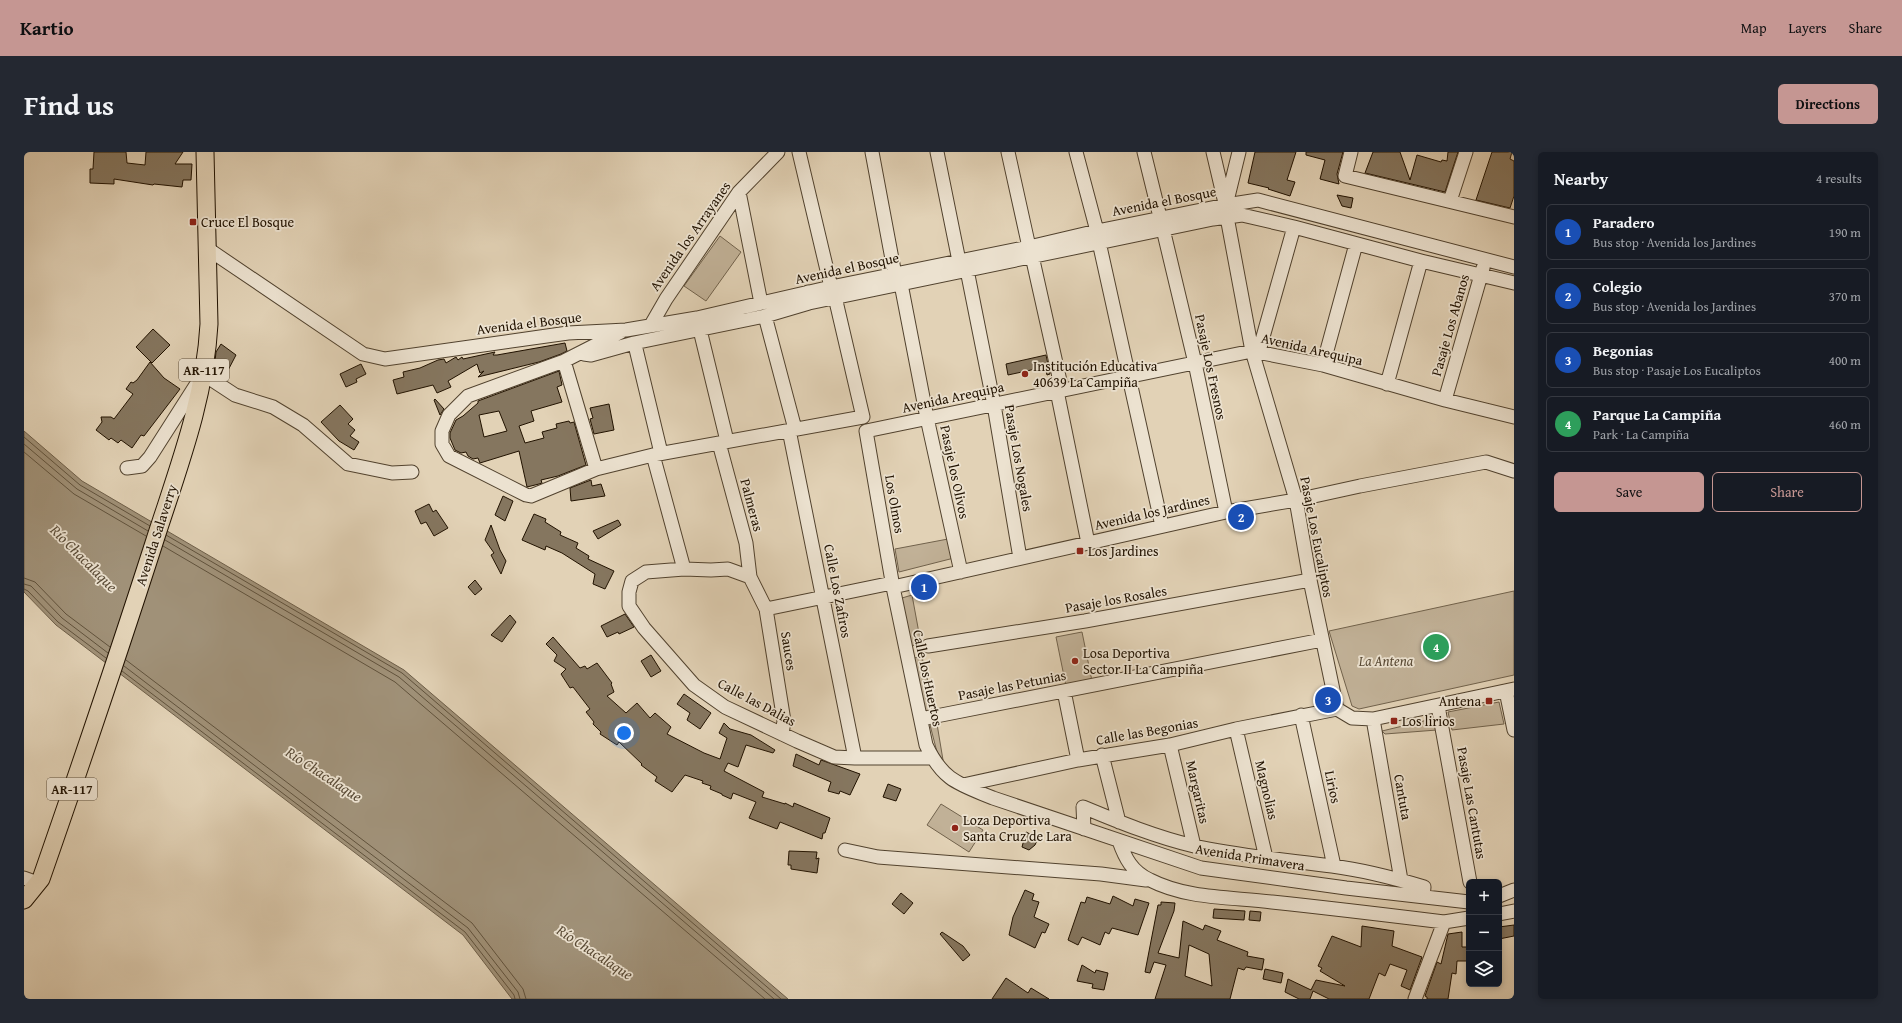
<!DOCTYPE html>
<html lang="en">
<head>
<meta charset="utf-8">
<style>
	body { margin:0; font-family:"Gentium Book Plus",serif; background:#242831; color:#f1f3f6 }
	.controls { position:absolute; right:12px; bottom:12px; display:grid; overflow:hidden; border-radius:6px; box-shadow:0 2px 6px #0003 }
	.controls button { width:36px; height:36px; display:grid; place-items:center; padding:0; border:0; border-bottom:1px solid #363941; background:#171b24; color:#f1f3f6; font:20px sans-serif }
	.you { position:absolute; left:600px; top:581px; width:14px; height:14px; margin:-10px; border:3px solid #fff; border-radius:50%; background:#1a73e8; box-shadow:0 0 0 6px #1a73e833 }
	.badge { display:grid; place-items:center; width:26px; height:26px; border-radius:50%; background:#c59692; color:#fff; font-size:13px; font-weight:700 }
	.pin { position:absolute; translate:-50% -50%; border:2px solid #fff; box-shadow:0 1px 4px #0006 }
	.list { margin:0; padding:0; list-style:none }
	h2 { display:flex; justify-content:space-between; align-items:center; height:52px; margin:0; padding:0 16px; font-size:17px }
	h2 small { font-size:13px; font-weight:400; color:#9ea1a6 }
	.list li { display:grid; grid-template-columns:26px 1fr auto; gap:12px; align-items:center; box-sizing:border-box; height:56px; margin:0 8px 8px; padding:0 8px; border:1px solid #363941; border-radius:6px }
	.list b { display:block; font-size:15px; white-space:nowrap }
	.list p { margin:0; font-size:13px; white-space:nowrap; color:#9ea1a6 }
	.list em { font-size:13px; font-style:normal; color:#9ea1a6 }
	.actions { display:flex; gap:8px; padding:12px 16px }
	.actions a { flex:1; padding:9px 0; border:1px solid #c59692; border-radius:6px; text-align:center; font-size:14px; color:#c59692 }
	.actions .main { background:#c59692; color:#111 }
	.icon { flex:none; width:22px; height:22px; fill:none; stroke:currentColor; stroke-width:2; stroke-linecap:round; stroke-linejoin:round }
	.map { position:relative; flex:none; width:1490px; height:847px; overflow:hidden; border-radius:6px }
	header { display:flex; align-items:center; gap:24px; box-sizing:border-box; height:56px; padding:0 20px; background:#c59692; color:#111 }
	header strong { font-size:19px }
	nav { display:flex; gap:22px; margin-inline-start:auto; font-size:14px }
	.intro { display:flex; align-items:center; justify-content:space-between; box-sizing:border-box; height:96px; padding:0 24px }
	h1 { margin:0; font-size:28px }
	.button { padding:10px 18px; border-radius:6px; background:#c59692; color:#111; font-size:14px; font-weight:700 }
	main { display:flex; gap:24px; padding:0 24px }
	aside { flex:1; background:#171b24; border-radius:6px; box-shadow:0 2px 6px #0003 }
	.map>svg:first-child { display:block }
	.green { fill:#c1b197; stroke:#71624c }
	.water { fill:#a09178; stroke:#6d5e48 }
	.lines { fill:none; stroke-linecap:round; stroke-linejoin:round }
	.shore { stroke:#60523c; stroke-width:1 }
	.building { fill:#85765f; stroke:#211200; fill-rule:evenodd }
	.minor-casing { stroke:#51422e; stroke-width:15 }
	.major-casing { stroke:#211200; stroke-width:19 }
	.minor { stroke:#ece2d0; stroke-width:13 }
	.major { stroke:#e2d2b6; stroke-width:17 }
	.poi-dot { fill:#8f2418; stroke:#ece2d0; stroke-width:1.5 }
	.labels { text-anchor:middle; dominant-baseline:central; stroke-width:3.5; stroke-linejoin:round; paint-order:stroke }
	.shield { fill:#ece2d0; stroke:#5e503e; stroke-width:1 }
	.shield-label { font-size:13px; font-weight:bold; fill:#211200 }
	.street-label { font-size:14px; fill:#211200; stroke:#ece2d0 }
	.poi-label { font-size:14px; fill:#211200; stroke:#ece2d0; text-anchor:start }
	.park-label { font-size:14px; font-style:italic; fill:#594a35; stroke:#ece2d0 }
	.water-label { font-size:15px; font-style:italic; fill:#5a4b36; stroke:#ece2d0 }
</style>
</head>
<body>
<header>
<strong>Kartio</strong>
<nav><a>Map</a><a>Layers</a><a>Share</a></nav>
</header>
<div class="intro"><h1>Find us</h1><a class="button">Directions</a></div>
<main>
<div class="map">
<svg width="1490" height="847" viewBox="0 0 1490 847">
	<rect width="100%" height="100%" fill="#e2d2b6"/>
	<filter id="stains"><feTurbulence type="fractalNoise" baseFrequency=".005" numOctaves="4"/><feColorMatrix values="0 0 0 0 .2 0 0 0 0 .09 0 0 0 0 .02 0 0 0 .5 -.17"/></filter>
	<radialGradient id="worn" r=".72"><stop offset=".6" stop-color="#630" stop-opacity="0"/><stop offset="1" stop-color="#630" stop-opacity=".3"/></radialGradient>
	<path class="green" d="M696,84L717,100L682,149L660,134Z
		M924,387L930,406L875,420L871,397Z
		M1490,439V523L1335,557L1328,554L1305,479Z
		M888,443L897,492L886,494L878,446Z
		M1058,480L1068,529L1042,534L1032,485Z
		M898,505L911,560H900L888,506Z
		M1475,550L1480,572L1428,578L1424,560Z
		M1412,566L1413,578L1361,582L1358,579Z
		M913,572L919,608L913,600L906,573Z
		M917,652L959,678L945,700L903,673Z"/>
	<path class="water" d="M0,279L58,329L380,518L764,847H488L439,783L32,473L0,440Z"/>
	<g class="lines">
		<path class="shore" d="M0,285L56,333L126,374
			M0,292L53,337L124,379
			M0,300L50,342L122,384
			M142,383L378,521L757,847
			M141,388L375,525L750,847
			M139,394L371,530L741,847
			M0,426L11,430L42,462L86,495
			M0,432L7,434L38,466L84,501
			M0,437L4,439L34,470L82,506
			M102,508L448,771L499,837L502,847
			M100,514L444,776L494,840L496,847
			M98,519L441,780L490,843L491,847"/>
	</g>
	<path class="building" d="M70,0H102L103,11L121,13L122,0H159L151,12H168L167,28H159L158,35L130,32L129,33L90,27V32L66,31V17H69Z
		M1231,0H1272L1263,28L1271,30L1266,44L1244,37L1245,36L1224,31Z
		M1282,0H1319L1313,22L1315,32L1296,27L1301,8L1282,3Z
		M1349,0H1376L1386,28L1393,3L1417,10L1418,8L1423,9L1424,0H1434L1421,40L1341,21Z
		M1468,0H1488L1486,7L1490,9V44L1486,56L1452,48Z
		M1313,43L1329,46L1327,56L1318,54Z
		M129,177L146,193L128,211L112,195Z
		M541,191L543,199L537,202L515,210L454,225L460,219L456,221L453,212L424,229L427,235L413,241L409,233L373,242L369,228L380,225L379,220L396,216L414,208L420,207L422,211L432,205L434,208L438,205L439,207L471,200L469,203H473Z
		M197,192L212,203L200,226L190,219L192,200Z
		M1022,203L1026,222L1023,223L1021,215L984,223L982,212Z
		M126,210L140,226L156,237L120,284L117,283L108,296L97,288L94,291L87,286L85,288L72,278L78,270L77,265H87L90,267L109,242L102,237L107,230L109,231L113,228Z
		M337,212L342,222L332,227L333,230L322,235L316,222Z
		M535,219L538,233L533,235L538,250L507,259L510,269L495,274L501,291L520,286L518,280L533,276L532,272L545,269L546,271L550,270L562,313L534,324L517,328L518,331L515,332L503,335L495,299L456,311L454,306L449,307L444,304L442,300L437,301L431,298L426,286V281L432,268L439,264L454,251V249ZM475,259L483,279L460,285L455,263Z
		M411,247L420,257L416,263L410,248Z
		M585,252L590,278L570,282L566,267L569,266L566,256Z
		M316,253L329,267L324,272L331,278L326,284L335,290L330,298L315,289L297,270Z
		M567,328L568,334L577,332L581,344L547,349L546,336Z
		M479,344L489,349L481,369L471,363Z
		M405,352L409,360L412,358L424,376L410,384L402,370L397,372L391,359Z
		M510,362L522,367L521,370L537,380L536,383L554,391L552,396L565,404L564,407L590,419L581,437L569,432L571,422L538,401L522,394L521,398L498,388Z
		M594,368L597,373L574,387L569,379Z
		M467,373L476,398L482,409L477,422L467,403L470,401L461,388Z
		M451,428L458,437L451,443L444,435Z
		M601,462L610,475L595,482L594,480L583,485L577,474Z
		M486,463L492,470L478,490L467,483Z
		M529,485L556,516L561,514L563,517L573,511L588,531L587,532L590,540L583,544L602,561L613,551L626,566L631,561L647,575L643,582L680,601L696,607L703,586L695,581L700,571L706,577L727,583L751,598L749,601L722,593L714,615L704,611L700,619L740,640L738,645L761,652V651L769,655L770,651L806,666L801,681H799L798,687L756,670L753,677L725,666L732,650L709,641L707,647L698,643V642L686,637L687,634L678,631L679,629L661,623L648,640L631,629L633,625L617,613L618,612L595,590L593,593L576,582L577,580L569,572L570,570L562,560L566,557L549,535L546,536L537,522L542,517L530,509L533,503L522,492Z
		M627,503L637,519L627,525L617,509Z
		M660,542L687,561L676,577L663,568L666,561L653,552Z
		M772,602L795,613L797,608L836,622L826,643L816,639L815,642L804,639L807,630L769,614Z
		M864,632L877,637L872,649L859,645Z
		M1002,680L1014,686L1011,693L1005,698L998,695Z
		M765,699L793,700L792,707L795,706L793,721L767,717V713H764Z
		M1001,738L1010,742L1008,748L1015,750L1010,765L1025,772L1021,781L1018,780L1011,796L985,783L989,765Z
		M877,741L889,751L880,762L868,752Z
		M1089,744L1109,754L1111,747L1125,751L1114,783L1088,776L1085,782L1081,780L1076,793L1058,785L1054,793L1044,788L1057,750L1061,751L1063,745L1086,752Z
		M1137,750L1151,751L1150,759L1134,801L1155,806L1159,769L1179,778L1181,773L1197,779L1193,788L1224,800L1223,804L1240,807L1238,818L1222,815L1220,818L1214,816L1206,847H1131L1142,813L1130,810L1126,821L1121,820L1134,753H1137ZM1165,793L1185,802L1188,834L1161,824Z
		M1190,757L1221,759L1220,768L1189,766Z
		M1226,759L1237,760L1236,769L1225,768Z
		M1490,773V784L1475,787V775Z
		M1338,774L1370,779L1368,794L1398,805L1386,838L1377,834L1383,818L1366,812L1361,824L1355,821L1345,847H1305L1289,839L1286,847H1275L1261,840L1264,827L1287,838L1292,828L1321,834L1296,819L1298,816L1294,814L1308,784L1337,795Z
		M918,780L939,794L946,803L939,809L916,782Z
		M1438,780V795H1444L1443,809H1433L1432,822L1428,821L1424,847H1403V845L1401,844L1413,810L1417,812L1424,782Z
		M1058,813L1071,821L1072,818L1084,821L1080,838L1068,836L1069,832L1053,829Z
		M1241,817L1259,821L1257,831L1239,827Z
		M982,826L1004,841L1007,836L1025,847H968Z"/>
	<g class="lines">
		<g class="minor-casing">
			<path id="minor" d="M775,0L807,135
				M848,0L871,123
				M913,0L935,109
				M984,0L1005,95
				M1052,0L1073,79
				M1120,0L1136,65
				M1189,0L1201,51
				M1327,0L1321,24L1490,65
				M715,40L737,151
				M1426,49L1442,0
				M1202,53L1215,0
				M1203,65L1228,199L1272,348L1286,428L1313,557
				M1139,77L1171,211L1202,360
				M1067,90H1075L1138,374
				M184,97L339,202L361,207L544,181L602,178L673,166L807,135L1005,95L1073,79L1202,53L1234,48L1490,115
				M1000,105L1008,104L1038,238
				M943,118L970,253L996,406
				M877,132L903,266L937,420
				M784,140L785,151L1189,67L1218,63L1270,75L1397,109L1490,131
				M741,164L771,277
				M627,173L642,147L715,40L754,0
				M676,178L703,289
				M597,180L540,209L444,244L425,263L418,279V292L425,304L502,343L507,344L572,317L629,303L839,265L811,145
				M612,197L637,301
				M1235,199L1270,75
				M560,202L567,203L610,191L741,164L785,151
				M540,209L572,317
				M1299,213L1332,92
				M1363,232L1397,109
				M1033,239L1064,391
				M1421,248L1459,116
				M765,278L831,606
				M695,291L722,391L726,425L742,457L760,569L758,582
				M629,303L660,417
				M103,316L118,314L126,305L179,222L211,243L249,255L279,273L324,312L368,321L388,320
				M726,425L704,417L687,418L660,417L622,420L608,429L605,440V454L620,476L670,533L701,555L773,589L810,605L831,606H908
				M869,435L1202,360L1272,348L1336,334L1462,310L1490,319
				M742,457L868,431
				M904,494L1061,469L1286,428
				M1040,539L1054,608
				M1482,539L1490,578
				M1414,554L1446,730
				M1313,557L1328,566L1349,567L1490,537
				M1277,563L1310,714
				M897,567L1298,488
				M1349,567L1377,728
				M1212,577L1242,706
				M1146,593L1170,694
				M1078,603L1095,670
				M939,633L1054,608L1146,593L1212,577L1313,557
				M1060,677L1059,655C1095,670 1132,685 1170,694C1215,704 1262,708 1308,714C1339,718 1370,726 1400,735L1399,745
				M1095,689C1101,706 1108,720 1126,728C1163,747 1207,745 1248,750C1305,756 1363,763 1420,770L1445,766
				M821,698L854,705L1077,722L1122,728
				M0,726L14,731
				M1475,744L1490,738
				M1445,750L1322,736L1177,716L969,646C935,632 919,629 902,593L869,435L842,279L1228,199L1299,213L1421,248L1490,265
				M1475,762L1490,759
				M1391,847L1420,770"/>
		</g>
		<g class="major-casing">
			<path id="major" d="M0,748L17,727C56,615 94,503 130,391C153,319 181,248 185,172L181,0"/>
		</g>
		<use href="#minor" class="minor"/>
		<use href="#major" class="major"/>
	</g>
	<g class="poi-dot">
		<rect x="165" y="66" width="8" height="8" rx="2"/>
		<circle cx="1001" cy="222" r="4"/>
		<rect x="1052" y="395" width="8" height="8" rx="2"/>
		<circle cx="1051" cy="509" r="4"/>
		<rect x="1461" y="545" width="8" height="8" rx="2"/>
		<rect x="1366" y="565" width="8" height="8" rx="2"/>
		<circle cx="931" cy="676" r="4"/>
	</g>
	<g class="labels">
		<g class="shield">
			<rect x="155" y="207" width="50" height="22" rx="3"/>
			<rect x="23" y="626" width="50" height="22" rx="3"/>
		</g>
		<g class="shield-label">
			<text x="180" y="218">AR-117</text>
			<text x="48" y="637">AR-117</text>
		</g>
		<g class="street-label">
			<text transform="translate(1140 49) rotate(-11)">Avenida el Bosque</text>
			<text transform="translate(666 84) rotate(-55)">Avenida los Arrayanes</text>
			<text transform="translate(823 116) rotate(-12)">Avenida el Bosque</text>
			<text transform="translate(505 171) rotate(-7)">Avenida el Bosque</text>
			<text transform="translate(1426 173) rotate(-74)">Pasaje Los Abanos</text>
			<text transform="translate(1288 197) rotate(13)">Avenida Arequipa</text>
			<text transform="translate(1187 215) rotate(78)">Pasaje Los Fresnos</text>
			<text transform="translate(929 245) rotate(-12)">Avenida Arequipa</text>
			<text transform="translate(995 306) rotate(80)">Pasaje Los Nogales</text>
			<text transform="translate(931 320) rotate(78)">Pasaje los Olivos</text>
			<text transform="translate(871 352) rotate(80)">Los Olmos</text>
			<text transform="translate(728 353) rotate(75)">Palmeras</text>
			<text transform="translate(1128 360) rotate(-13)">Avenida los Jardines</text>
			<text transform="translate(132 383) rotate(-72)">Avenida Salaverry</text>
			<text transform="translate(1293 385) rotate(79)">Pasaje Los Eucaliptos</text>
			<text transform="translate(814 439) rotate(79)">Calle Los Zafiros</text>
			<text transform="translate(1092 447) rotate(-10)">Pasaje los Rosales</text>
			<text transform="translate(765 499) rotate(81)">Sauces</text>
			<text transform="translate(904 526) rotate(78)">Calle los Huertos</text>
			<text transform="translate(988 533) rotate(-11)">Pasaje las Petunias</text>
			<text transform="translate(733 550) rotate(28)">Calle las Dalias</text>
			<text transform="translate(1123 579) rotate(-10)">Calle las Begonias</text>
			<text transform="translate(1309 635) rotate(78)">Lirios</text>
			<text transform="translate(1243 638) rotate(77)">Magnolias</text>
			<text transform="translate(1174 640) rotate(77)">Margaritas</text>
			<text transform="translate(1379 645) rotate(80)">Cantuta</text>
			<text transform="translate(1448 651) rotate(80)">Pasaje Las Cantutas</text>
			<text transform="translate(1226 705) rotate(9)">Avenida Primavera</text>
		</g>
		<g class="poi-label">
			<text x="177" y="70">Cruce El Bosque</text>
			<text x="1009" y="214">Institución Educativa<tspan x="1009" dy="16">40639 La Campiña</tspan></text>
			<text x="1064" y="399">Los Jardines</text>
			<text x="1059" y="501">Losa Deportiva<tspan x="1059" dy="16">Sector II La Campiña</tspan></text>
			<text x="1457" y="549" text-anchor="end">Antena</text>
			<text x="1378" y="569">Los lirios</text>
			<text x="939" y="668">Loza Deportiva<tspan x="939" dy="16">Santa Cruz de Lara</tspan></text>
		</g>
		<g class="park-label">
			<text x="1362" y="509">La Antena</text>
		</g>
		<g class="water-label">
			<text transform="translate(60 406) rotate(45)">Río Chacalaque</text>
			<text transform="translate(300 622) rotate(33)">Río Chacalaque</text>
			<text transform="translate(571 800) rotate(33)">Río Chacalaque</text>
		</g>
	</g>
	<rect width="100%" height="100%" filter="url(#stains)"/>
	<rect width="100%" height="100%" fill="url(#worn)"/>
</svg>
<div class="controls">
<button>+</button>
<button>−</button>
<button><svg class="icon" aria-label="layers" viewBox="0 0 24 24"><path d="M12 4l9 5-9 5-9-5zM3 14l9 5 9-5"/></svg></button>
</div>
<div class="you"></div>
<div class="pin badge" style="left:900px;top:435px;background:#1a4fb4">1</div>
<div class="pin badge" style="left:1217px;top:365px;background:#1a4fb4">2</div>
<div class="pin badge" style="left:1304px;top:548px;background:#1a4fb4">3</div>
<div class="pin badge" style="left:1412px;top:495px;background:#2e9e5b">4</div>
</div>
<aside>
<h2>Nearby<small>4 results</small></h2>
<ul class="list">
<li><span class="badge" style="background:#1a4fb4">1</span><div><b>Paradero</b><p>Bus stop · Avenida los Jardines</p></div><em>190 m</em></li>
<li><span class="badge" style="background:#1a4fb4">2</span><div><b>Colegio</b><p>Bus stop · Avenida los Jardines</p></div><em>370 m</em></li>
<li><span class="badge" style="background:#1a4fb4">3</span><div><b>Begonias</b><p>Bus stop · Pasaje Los Eucaliptos</p></div><em>400 m</em></li>
<li><span class="badge" style="background:#2e9e5b">4</span><div><b>Parque La Campiña</b><p>Park · La Campiña</p></div><em>460 m</em></li>
</ul>
<div class="actions"><a class="main">Save</a><a>Share</a></div>
</aside>
</main>
</body>
</html>
